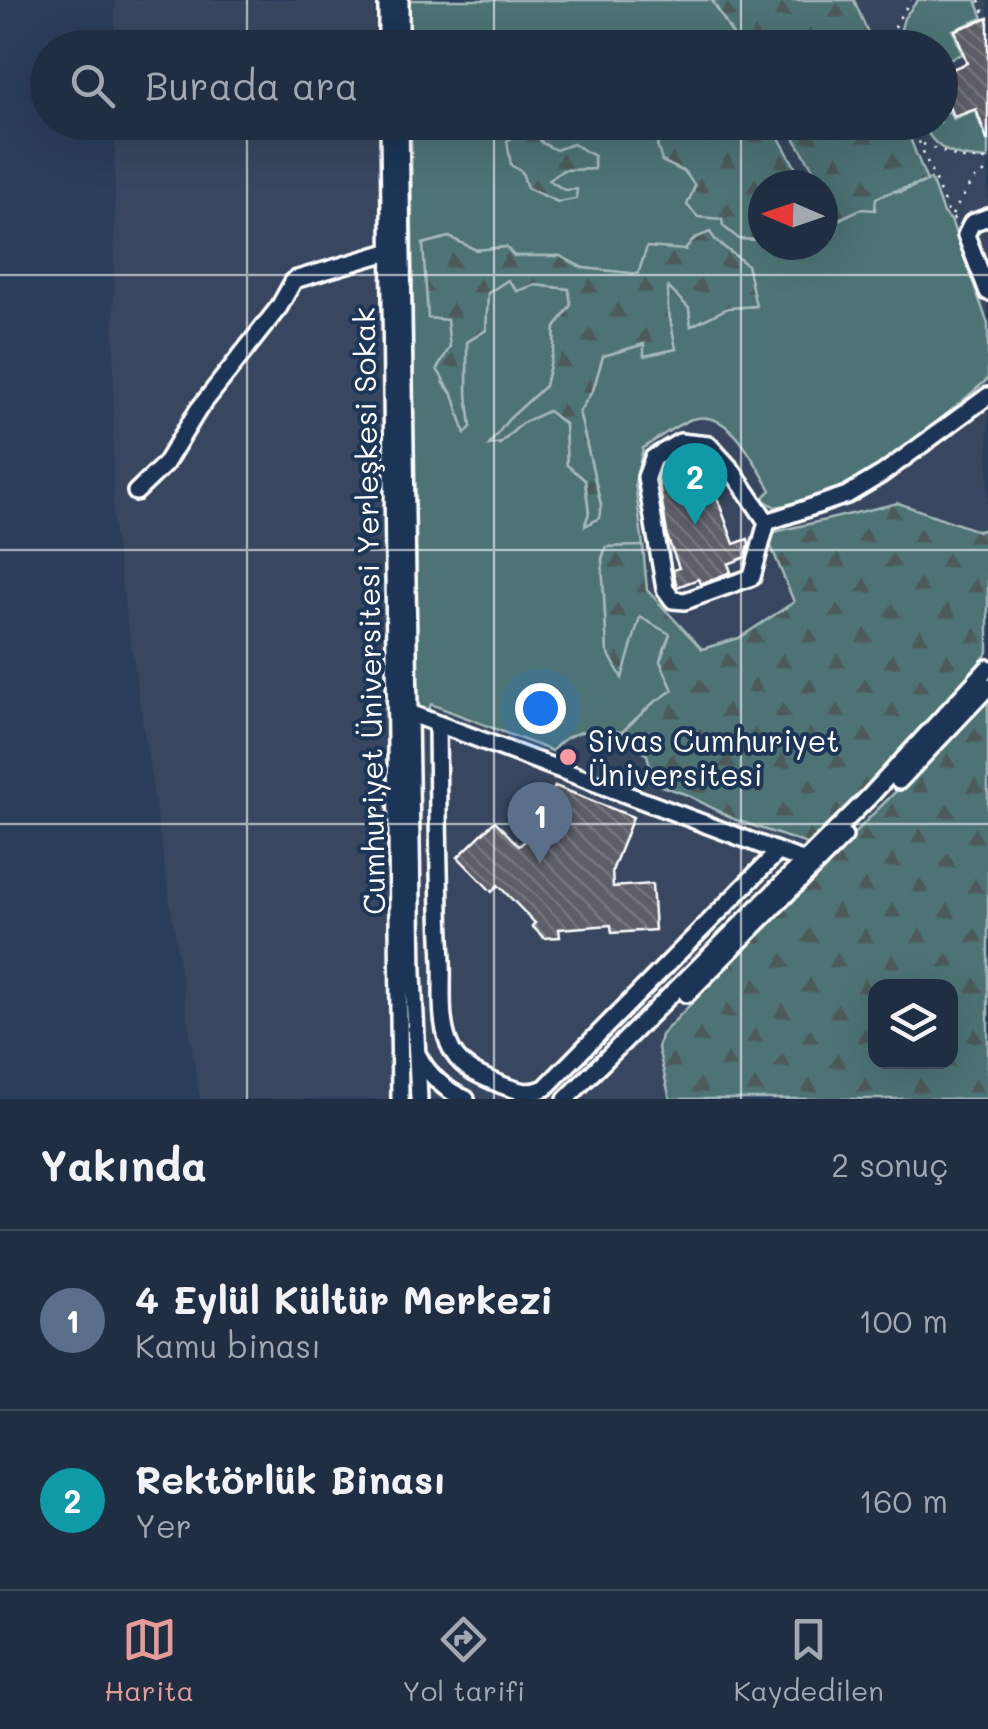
<!DOCTYPE html>
<html lang="tr">
<head>
<meta charset="utf-8">
<style>
	body { margin:0; font-family:Mali,sans-serif; background:#2d3a4f; color:#f1f3f6 }
	.controls { position:absolute; right:30px; bottom:30px; display:grid; overflow:hidden; border-radius:20px; box-shadow:0 10px 40px #0002 }
	.controls button { width:90px; height:90px; display:grid; place-items:center; padding:0; border:0; border-bottom:2px solid #3d4a5d; background:#202e44; color:#f1f3f6; font:50px sans-serif }
	.compass { position:absolute; left:748px; top:170px; width:90px; height:90px; border-radius:50%; background:#202e44; box-shadow:0 10px 40px #0002; rotate:272deg }
	.you { position:absolute; left:540px; top:708px; width:35px; height:35px; margin:-25px; border:8px solid #fff; border-radius:50%; background:#1a73e8; box-shadow:0 0 0 15px #1a73e833 }
	.badge { display:grid; place-items:center; width:65px; height:65px; border-radius:50%; background:#e69b98; color:#fff; font-size:32px; font-weight:700 }
	.pin { position:absolute; translate:-50% -82px; filter:drop-shadow(0 2px 5px #0008) }
	.pin::after { content:''; position:absolute; top:52px; width:35px; height:30px; background:inherit; clip-path:polygon(0 0,100% 0,50% 100%) }
	.list { margin:0; padding:0; list-style:none }
	h2 { display:flex; justify-content:space-between; align-items:center; height:130px; margin:0; padding:0 40px; font-size:42px }
	h2 small { font-size:32px; font-weight:400; color:#a2a8b2 }
	.list li { display:grid; grid-template-columns:65px 1fr auto; gap:30px; align-items:center; box-sizing:border-box; height:180px; padding:0 40px; border-top:2px solid #3d4a5d }
	.list b { display:block; font-size:38px; white-space:nowrap }
	.list p { margin:0; font-size:32px; white-space:nowrap; color:#a2a8b2 }
	.list em { font-size:32px; font-style:normal; color:#a2a8b2 }
	.icon { flex:none; width:55px; height:55px; fill:none; stroke:currentColor; stroke-width:2; stroke-linecap:round; stroke-linejoin:round }
	.map { position:relative; flex:none; width:988px; height:1099px; overflow:hidden }
	.search { position:absolute; background:#202e44; box-shadow:0 10px 40px #0002; left:30px; right:30px; top:30px; height:110px; display:flex; align-items:center; gap:25px; box-sizing:border-box; padding:0 35px; border-radius:55px; color:#a2a8b2; font-size:38px }
	.sheet { height:490px; background:#202e44 }
	nav { display:flex; justify-content:space-around; align-items:center; box-sizing:border-box; height:140px; border-top:2px solid #3d4a5d; background:#202e44; font-size:28px; color:#a2a8b2 }
	nav a { display:grid; justify-items:center; gap:5px }
	nav .on { color:#e69b98 }
	.map>svg:first-child { display:block }
	.built { fill:#39475e; fill-rule:evenodd }
	.grass { fill:#4e7375; stroke:#a6b9ba; stroke-width:2.5; fill-rule:evenodd }
	.forest { fill:url(#forest-firs); stroke:#a6b9ba; stroke-width:2.5; fill-rule:evenodd }
	.building { fill:url(#building-back-hatch); stroke:#fff; stroke-width:2.5 }
	.lines { fill:none; stroke-linecap:round; stroke-linejoin:round }
	.minor-casing { stroke:#fff; stroke-width:22 }
	.path { stroke:#fff; stroke-width:2.5; stroke-dasharray:2.5 8; stroke-linecap:butt }
	.minor { stroke:#1d3557; stroke-width:15 }
	.grid { fill:none; stroke:#fff; stroke-width:2.5; stroke-opacity:0.55 }
	.poi-dot { fill:#ff9aa2; stroke:#1d3557; stroke-width:4 }
	.labels { text-anchor:middle; dominant-baseline:central; stroke-width:8; stroke-linejoin:round; paint-order:stroke }
	.street-label { font-size:30px; fill:#fff; stroke:#1d3557 }
	.poi-label { font-size:30px; fill:#fff; stroke:#1d3557; text-anchor:start }
</style>
</head>
<body>
<div class="map">
<svg width="988" height="1099" viewBox="0 0 988 1099">
	<defs>
		<pattern id="forest-firs" width="22" height="20" patternUnits="userSpaceOnUse" patternTransform="scale(2.5)"><rect width="22" height="20" fill="#4e7375"/><path d="M5 1l3.5 6h-7zM16 11l3.5 6h-7z" fill="#4d5a5a"/></pattern>
		<pattern id="building-back-hatch" width="6" height="6" patternUnits="userSpaceOnUse" patternTransform="scale(2.5)"><rect width="6" height="6" fill="#5c5f67"/><path d="M-1 5l2 2M0 0l6 6M5-1l2 2" fill="none" stroke="#74777e"/></pattern>
	</defs>
	<rect width="100%" height="100%" fill="#2a3d5a"/>
	<filter id="ink" filterUnits="userSpaceOnUse"><feTurbulence type="fractalNoise" baseFrequency=".01" numOctaves="2"/><feDisplacementMap in="SourceGraphic" scale="20" xChannelSelector="R" yChannelSelector="G"/><feConvolveMatrix kernelMatrix="1 2 1 2 8 2 1 2 1" color-interpolation-filters="sRGB"/></filter>
	<g filter="url(#ink)">
		<path class="built" d="M115,0H988V1099H200L113,527L115,123L940,122V48L115,47ZM763,185H823V245H763ZM876,986H950V1062H876Z"/>
		<path class="grass" d="M409,0H712L740,47H410Z
			M918,0H976L983,18L953,30L962,54L941,62L940,48L896,47L904,18Z
			M975,110L982,129L988,128V159C958,158 934,152 923,123L940,122L941,114L949,111L953,119Z
			M411,123H665L668,127L662,161L685,172L739,239L763,240V245H823V186L840,219L891,191L901,192L931,179L943,213L951,220L988,324V379C926,432 858,495 775,507L762,499L771,490C755,465 731,407 692,419C675,425 658,439 643,448L635,483L643,546L606,547L602,559L607,650L640,616L671,634L660,661L673,690L652,704L622,732C593,731 572,726 552,751L431,704L427,714L417,710ZM530,125L542,143L556,150L573,144L594,156V169L563,170L549,180L564,190L558,202L528,188L522,172ZM449,237L476,250L506,247L514,256H560L583,268L638,274L685,250L695,238L716,241L747,265L755,306L728,308L691,326L689,308L667,285L668,309L676,349L644,355L645,344L603,356L593,390L579,412L601,505L585,524L589,513L585,480L567,465L565,425L548,410L522,423L501,443L508,420L545,386L554,348L555,328L571,305L569,289L535,285L517,291L508,279L488,293L486,330L467,342V394L471,427L465,433L454,397L443,382L450,347L447,320L423,244Z"/>
		<path class="forest" d="M712,0H854L874,47H740Z
			M665,123H771L805,185H763V240L739,239L723,226L722,219L698,217L687,205L695,186L685,172L662,161L657,145L668,127Z
			M785,123H904L927,181C909,188 892,190 876,198L875,210L861,209L839,219L823,185Z
			M530,125L542,143L556,150L573,144L594,156V169L563,170L549,180L564,190L577,189L576,199L558,202L527,188L522,172L511,165L507,141Z
			M710,232L716,241L747,265L756,306L728,308L691,326L689,308L668,287V309L676,349L644,356V344L603,356L593,390L579,412L601,505L599,518L585,526L589,513L585,480L567,465L565,424L548,411L522,423L501,443L489,445L508,420L545,386L554,348L555,328L571,305L569,289L535,285L517,291L508,280L488,293L486,330L467,342V394L471,427L465,434L454,397L437,369L450,347L447,320L428,318L423,244L449,237L476,250L506,247L514,256H560L583,268L638,274L647,247L685,250L695,238Z
			M898,503L978,531L988,529V652L945,707L813,846L736,820L685,794L655,784L647,755L622,732L652,704L673,690L660,661L670,634L640,617L622,678L607,651L602,559L606,547L643,546L647,590L702,649L739,638L794,602L766,534Z
			M988,701V1099H670L658,1048L661,1035L875,812ZM876,986H950V1062H876Z"/>
		<path class="building" d="M988,18V140H987L976,109L953,117L943,90L953,87L947,71L967,63L955,30Z
			M678,457L694,461L700,476L708,473L734,544L748,539L749,544L746,557L728,564L731,572L700,584L698,579L677,587L673,570L679,568L668,539L658,478L662,466Z
			M555,786L633,817L612,871L613,887L652,884L655,930L612,933L611,925L559,929L560,937L544,938L532,926L535,923L498,885L492,892L458,857L495,821L519,846L526,840L532,842Z"/>
		<g class="lines">
			<g class="minor-casing">
				<path id="minor" d="M387,0V48
					M400,48V0
					M389,122L400,1099
					M400,122L413,974L419,1099
					M988,217L972,223L966,235L988,292
					M136,492L165,464L198,410L279,307L294,280L391,251
					M767,522L731,469L709,445L680,442L653,458L646,477L665,589L673,600L685,601L752,577L767,522L847,495L882,474L988,396
					M409,713L804,861
					M437,724C438,803 438,882 442,961C443,987 439,1019 449,1044C458,1068 480,1076 502,1085C518,1091 529,1095 545,1088L778,852
					M899,781L988,687
					M687,994L844,836
					M418,1055C428,1075 446,1091 466,1099
					M566,1099L869,797L988,668"/>
			</g>
			<path class="path" d="M979,0L985,15
				M892,48L896,23L911,0
				M940,107L946,105
				M911,122L947,210L958,225
				M923,144L962,159L988,160
				M952,215L972,181L988,170"/>
			<use href="#minor" class="minor"/>
		</g>
	</g>
	<path class="grid" d="M247,0V48M494,0V48M741,0V48M247,122V1099M494,122V1099M741,122V1099M0,275H988M0,550H988M0,824H988"/>
	<circle class="poi-dot" cx="568" cy="757" r="10"/>
	<g class="labels">
		<g class="street-label">
			<text transform="translate(368 611) rotate(-91)">Cumhuriyet Üniversitesi Yerleşkesi Sokak</text>
		</g>
		<g class="poi-label">
			<text x="588" y="740">Sivas Cumhuriyet<tspan x="588" dy="34">Üniversitesi</tspan></text>
		</g>
	</g>
</svg>
<div class="controls">
<button><svg class="icon" aria-label="layers" viewBox="0 0 24 24"><path d="M12 4l9 5-9 5-9-5zM3 14l9 5 9-5"/></svg></button>
</div>
<svg class="compass" viewBox="-18 -18 36 36"><path d="M0-13l5 13h-10z" fill="#e53935"/><path d="M0 13l5-13h-10z" fill="#a2a8b2"/></svg>
<div class="you"></div>
<div class="pin badge" style="left:540px;top:864px;background:#5c6f8a">1</div>
<div class="pin badge" style="left:695px;top:525px;background:#0f9aa8">2</div>
<div class="search"><svg class="icon" aria-label="search" viewBox="0 0 24 24"><circle cx="10" cy="10" r="6"/><path d="M15 15l6 6"/></svg>Burada ara</div>
</div>
<section class="sheet">
<h2>Yakında<small>2 sonuç</small></h2>
<ul class="list">
<li><span class="badge" style="background:#5c6f8a">1</span><div><b>4 Eylül Kültür Merkezi</b><p>Kamu binası</p></div><em>100 m</em></li>
<li><span class="badge" style="background:#0f9aa8">2</span><div><b>Rektörlük Binası</b><p>Yer</p></div><em>160 m</em></li>
</ul>
</section>
<nav>
<a class="on"><svg class="icon" aria-label="map" viewBox="0 0 24 24"><path d="M3 6l6-2 6 2 6-2v14l-6 2-6-2-6 2zM9 4v14M15 6v14"/></svg>Harita</a>
<a><svg class="icon" aria-label="directions" viewBox="0 0 24 24"><path d="M12 3l9 9-9 9-9-9zM9 14v-3h6M13 9l2 2-2 2"/></svg>Yol tarifi</a>
<a><svg class="icon" aria-label="saved" viewBox="0 0 24 24"><path d="M7 4h10v16l-5-4-5 4z"/></svg>Kaydedilen</a>
</nav>
</body>
</html>
